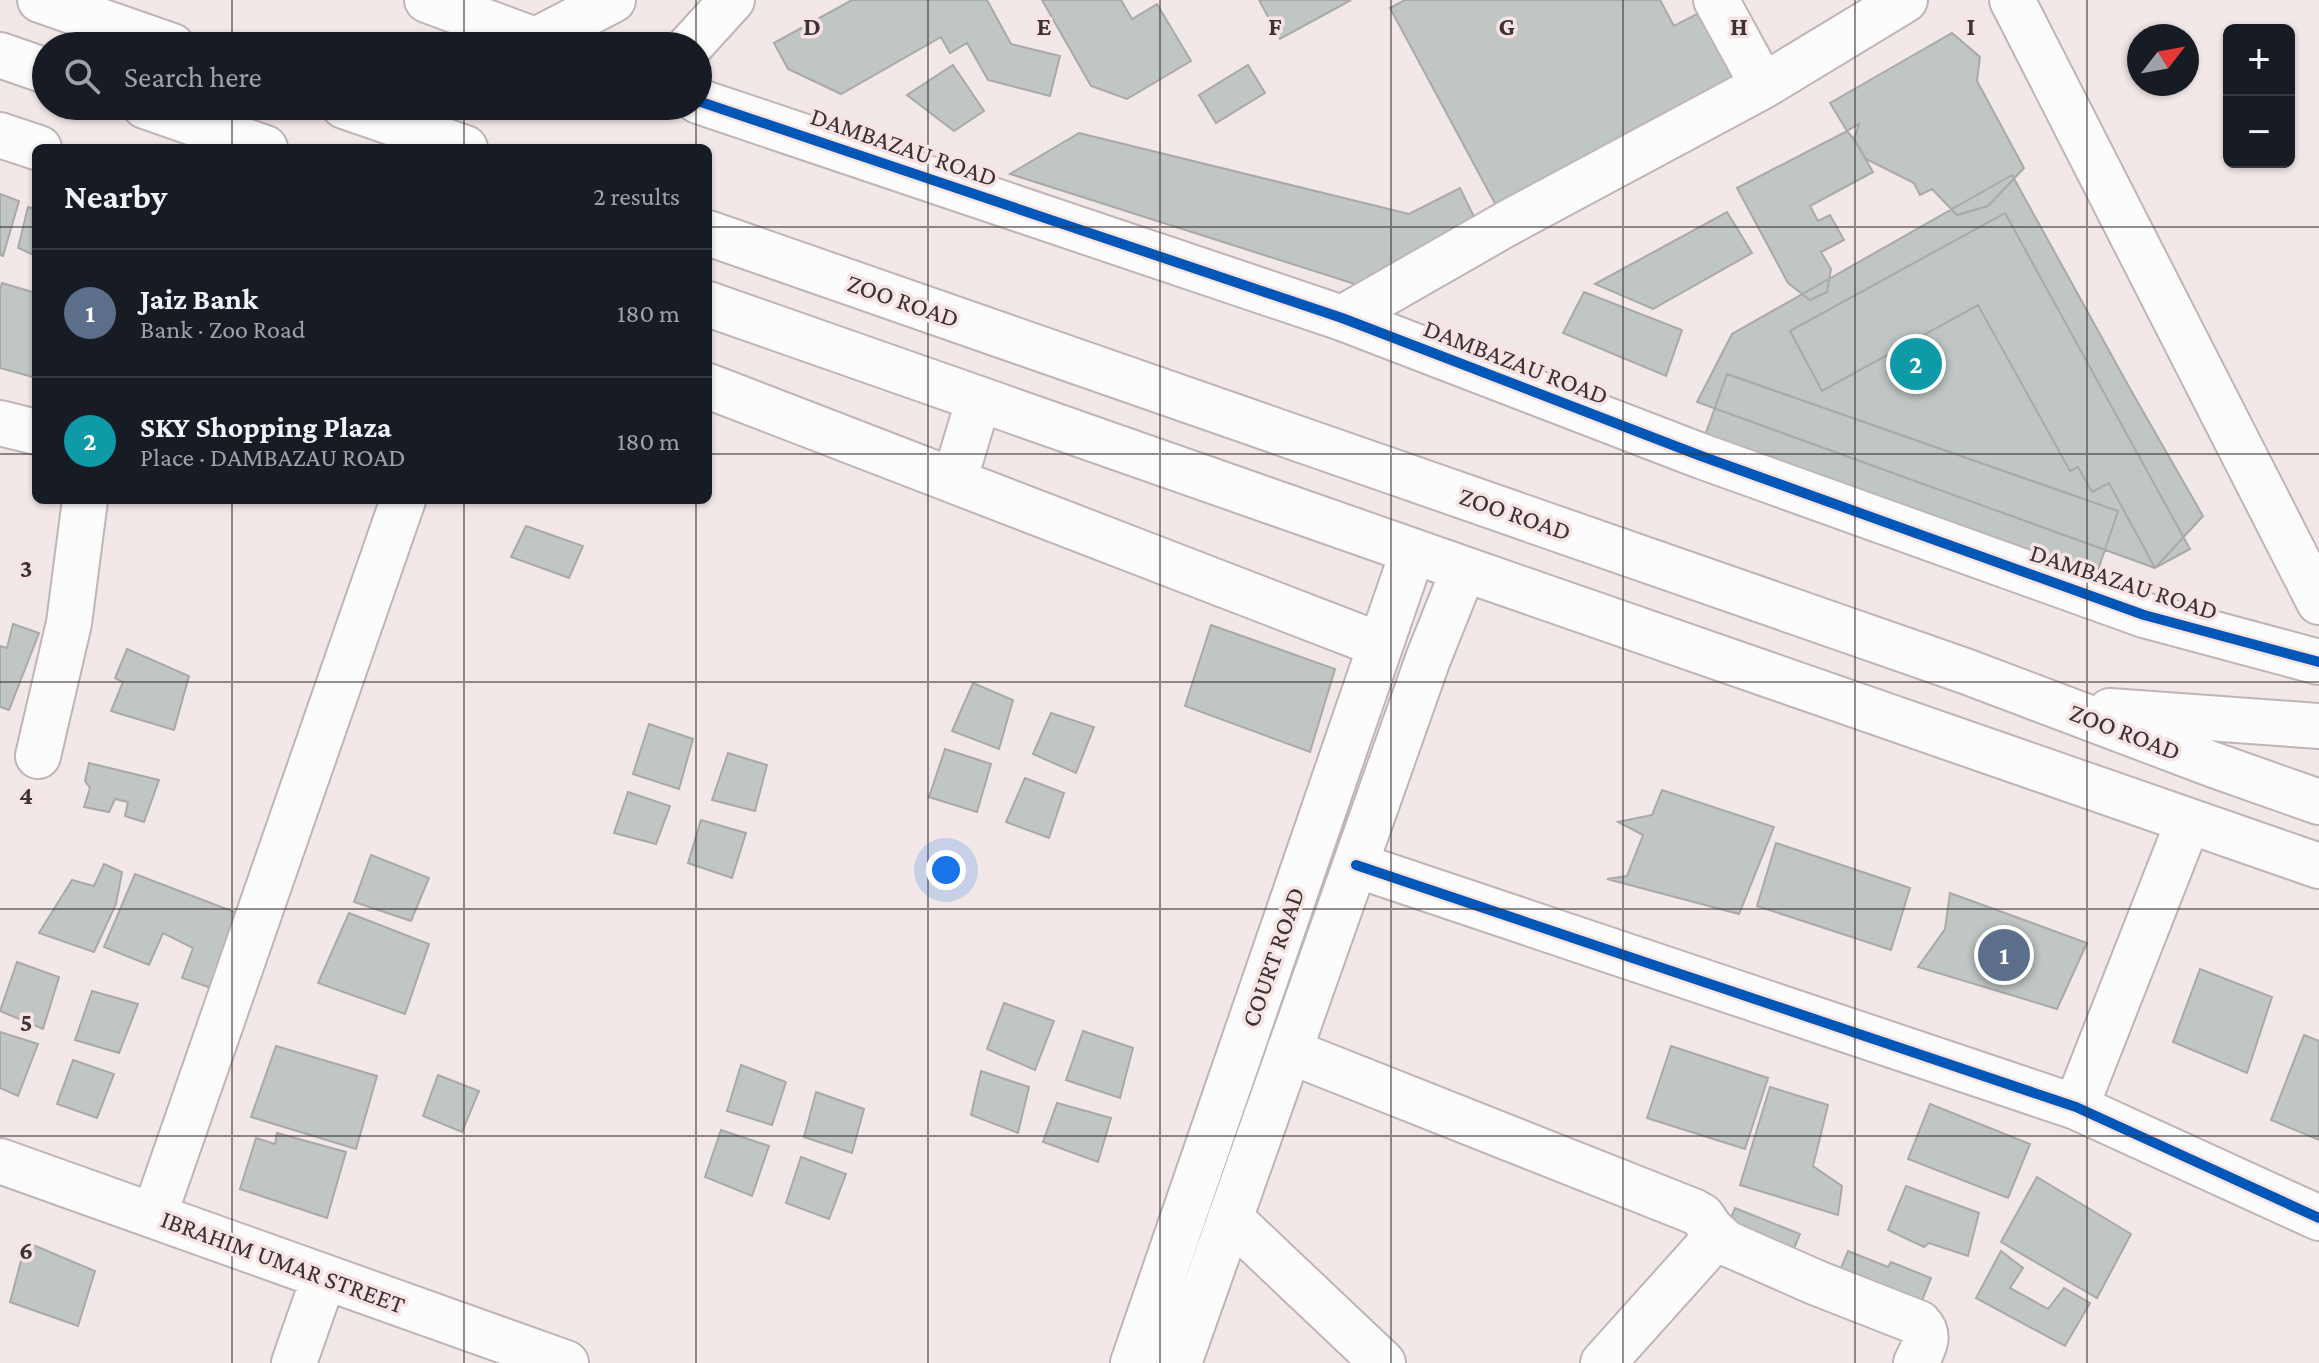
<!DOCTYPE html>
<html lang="en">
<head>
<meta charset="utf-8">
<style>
	body { margin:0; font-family:"Crimson Pro",serif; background:#242831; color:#f1f3f6 }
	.controls { position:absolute; right:24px; top:24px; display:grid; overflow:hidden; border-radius:12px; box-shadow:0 2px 6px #0004 }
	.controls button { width:72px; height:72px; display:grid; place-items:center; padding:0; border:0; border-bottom:2px solid #363941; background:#171b24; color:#f1f3f6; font:40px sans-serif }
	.compass { position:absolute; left:2127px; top:24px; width:72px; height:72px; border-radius:50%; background:#171b24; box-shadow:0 2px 6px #0004; rotate:59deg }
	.you { position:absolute; left:946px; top:870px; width:28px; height:28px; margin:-20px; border:6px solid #fff; border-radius:50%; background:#1a73e8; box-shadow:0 0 0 12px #1a73e833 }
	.badge { display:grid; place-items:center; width:52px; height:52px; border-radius:50%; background:#7b7272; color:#fff; font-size:26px; font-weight:700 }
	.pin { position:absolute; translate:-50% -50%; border:4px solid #fff; box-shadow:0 2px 8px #0006 }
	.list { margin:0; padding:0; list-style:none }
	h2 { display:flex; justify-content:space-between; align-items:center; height:104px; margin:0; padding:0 32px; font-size:34px }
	h2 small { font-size:26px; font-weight:400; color:#9ea1a6 }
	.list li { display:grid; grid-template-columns:52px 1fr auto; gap:24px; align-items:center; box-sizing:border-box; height:128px; padding:0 32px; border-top:2px solid #363941 }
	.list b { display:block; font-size:30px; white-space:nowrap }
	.list p { margin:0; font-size:26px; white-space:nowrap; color:#9ea1a6 }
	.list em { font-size:26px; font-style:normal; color:#9ea1a6 }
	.icon { flex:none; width:44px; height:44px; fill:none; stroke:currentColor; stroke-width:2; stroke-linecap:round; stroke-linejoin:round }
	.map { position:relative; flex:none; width:2319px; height:1363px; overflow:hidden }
	.search { position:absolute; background:#171b24; box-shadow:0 2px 6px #0004; left:32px; top:32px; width:680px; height:88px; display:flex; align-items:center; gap:20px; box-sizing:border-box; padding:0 28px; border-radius:44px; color:#9ea1a6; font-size:30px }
	.panel { position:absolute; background:#171b24; box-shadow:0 2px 6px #0004; left:32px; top:144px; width:680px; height:360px; border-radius:12px }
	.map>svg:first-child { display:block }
	.building { fill:#bfc6c4; stroke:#aaa9a9; stroke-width:2 }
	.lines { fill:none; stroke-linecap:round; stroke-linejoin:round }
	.minor-casing { stroke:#bfb5b6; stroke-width:48 }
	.secondary-casing { stroke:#bfb5b6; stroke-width:48 }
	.minor { stroke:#fdfcfc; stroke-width:44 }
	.secondary { stroke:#fdfcfc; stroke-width:44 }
	.cycleway-casing { stroke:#f8e3e3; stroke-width:15 }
	.cycleway { stroke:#0057b8; stroke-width:10 }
	.grid { fill:none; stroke:#3b3333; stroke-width:2; stroke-opacity:0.55 }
	.labels { text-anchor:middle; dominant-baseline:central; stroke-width:7; stroke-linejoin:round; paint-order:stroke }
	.street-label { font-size:26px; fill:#3b3333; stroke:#f8e3e3 }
	.grid-label { font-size:26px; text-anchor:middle; font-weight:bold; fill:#3b3333; stroke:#f8e3e3; stroke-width:7; stroke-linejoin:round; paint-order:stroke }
</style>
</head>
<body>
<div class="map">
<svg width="2319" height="1363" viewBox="0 0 2319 1363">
	<rect width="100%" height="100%" fill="#f3e8e8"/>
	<path class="building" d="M852,0H987L1011,44L1060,56L1050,96L988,80L967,43L950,53L941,37L841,94L788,69L774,43Z
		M1042,0H1121L1132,19L1157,4L1191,61L1127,99L1091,86Z
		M1259,0H1351L1280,39Z
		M1405,0H1660L1674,26L1718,3L1763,86L1506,224L1390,8Z
		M1952,33L1980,57L1977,81L2024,168L1988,206L1957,215L1932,189L1920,195L1914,183L1866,159L1854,139L1859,124L1847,131L1830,103Z
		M953,65L984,111L954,131L907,95Z
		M1248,65L1265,93L1216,123L1199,95Z
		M1847,131L1854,139L1873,172L1810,206L1818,221L1830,215L1844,240L1821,252L1831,269L1827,292L1810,300L1788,283L1737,188Z
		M1079,133L1409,214L1460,188L1480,229L1364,287L1010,174Z
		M2012,175L2133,394L2203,516L2155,568L1697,402L1732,334Z
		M0,194L19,201L3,256L0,255Z
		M28,207L36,209V256L18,248Z
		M1727,212L1752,253L1653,309L1595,284Z
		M2005,213L2190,549L2155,568L2109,483L2092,492L2078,467L2070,471L1978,305L1822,391L1790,331Z
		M2,283L36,293V378L0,368V289Z
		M1584,292L1682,330L1666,376L1563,333Z
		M1727,374L2118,511L2094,582L1702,444Z
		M526,526L583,546L569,578L511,557Z
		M13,624L39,633L9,710L0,707V646L7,648Z
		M1211,625L1335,669L1310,752L1185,706Z
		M127,649L189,676L174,730L111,711L123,682L115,678Z
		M973,683L1013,700L999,749L952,731Z
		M1051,713L1094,727L1076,773L1033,754Z
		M649,724L693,739L679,789L633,774Z
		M945,749L991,764L977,812L929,797Z
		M728,753L767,765L755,811L712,800Z
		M89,763L159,780L144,822L125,816L128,802L115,799L109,812L84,807L90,788L85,781Z
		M1025,778L1064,793L1049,838L1006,822Z
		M1662,790L1774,827L1739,914L1607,879L1627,876L1643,835L1618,822L1652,815Z
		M628,792L670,806L656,844L614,833Z
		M701,820L746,833L732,878L688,863Z
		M1776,843L1910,888L1891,950L1757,906Z
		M371,855L429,878L411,921L354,902Z
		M104,864L122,872L116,904L94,952L39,933L72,880L94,886Z
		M135,874L245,916L217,990L182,978L193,948L163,933L149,965L104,947Z
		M1950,893L2087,943L2057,1009L1918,967L1945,929Z
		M349,913L429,944L405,1014L318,983Z
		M17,962L59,977L43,1029L0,1011Z
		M2200,969L2272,997L2247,1073L2173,1042Z
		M92,991L138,1004L119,1053L75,1040Z
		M1004,1003L1054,1021L1035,1070L987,1049Z
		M1083,1031L1133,1048L1120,1098L1066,1080Z
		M0,1032L38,1044L18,1096L0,1088Z
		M2304,1035L2319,1041V1140L2271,1120Z
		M276,1046L377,1076L356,1149L251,1117Z
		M1671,1046L1768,1078L1745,1149L1647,1118Z
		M73,1060L114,1074L97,1118L57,1104Z
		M741,1065L786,1082L772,1125L727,1111Z
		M981,1071L1029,1087L1018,1133L971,1115Z
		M438,1075L479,1091L462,1132L423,1116Z
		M1770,1087L1828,1105L1813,1166L1842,1186L1838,1215L1740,1185Z
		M816,1092L864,1109L852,1153L804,1137Z
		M1057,1103L1111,1118L1098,1162L1043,1142Z
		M1930,1104L2030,1144L2008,1198L1908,1159Z
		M721,1130L769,1146L752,1196L705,1177Z
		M277,1133L346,1152L327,1218L240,1189L256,1138L275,1144Z
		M801,1157L846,1174L829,1219L786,1203Z
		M2037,1177L2131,1234L2097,1298L2001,1242Z
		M1906,1186L1979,1213L1968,1256L1929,1243L1924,1247L1888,1230Z
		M1735,1208L1800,1234L1788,1263L1723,1237Z
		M26,1242L95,1271L78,1326L10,1302Z
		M1848,1251L1888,1267L1891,1262L1931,1278L1915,1318L1821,1265L1823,1261L1841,1268Z
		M2001,1251L2023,1268L2010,1288L2048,1309L2064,1288L2090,1303L2065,1346L1976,1298Z"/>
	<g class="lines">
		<g class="minor-casing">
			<path id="minor" d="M427,0L551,46
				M1716,0L1763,86
				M2012,0L2319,602
				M536,40L613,0
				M690,46L732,0
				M698,101L1342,318L1701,456L2144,615L2319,662
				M0,135L39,148
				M1342,318L1506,224L1763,86L1905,0
				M708,386L1380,645
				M0,423L36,432
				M954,481L979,399
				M38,756L69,623L85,500
				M1356,865L2076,1107L2319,1218
				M1289,1051L1693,1211L1702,1216L1711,1229L1726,1243L1817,1283L1919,1323C1932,1336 1923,1348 1916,1363
				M2076,1107L2188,822
				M0,1161L566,1363
				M154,1216L403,500
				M1230,1218L1383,1363
				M294,1363L324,1277
				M1603,1363L1717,1236"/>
		</g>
		<g class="secondary-casing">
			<path id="secondary" d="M40,0L172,46
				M0,55L46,71
				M145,106L265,148
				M344,106L465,148
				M708,233L1965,671L2214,765L2319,802
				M708,304L1464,569L2319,866
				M2110,711L2319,726
				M1133,1363L1413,551
				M1179,1363L1428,659L1464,569"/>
		</g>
		<use href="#minor" class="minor"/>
		<use href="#secondary" class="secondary"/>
		<g class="cycleway-casing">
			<path id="cycleway" d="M698,101L1342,318L1701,456L2144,615L2319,662
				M1356,865L2076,1107L2319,1218"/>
		</g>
		<use href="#cycleway" class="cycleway"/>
	</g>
	<path class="grid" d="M232,0V46M464,0V46M696,0V46M928,0V1363M1160,0V1363M1391,0V1363M1623,0V1363M1855,0V1363M2087,0V1363M232,106V148M464,106V148M696,106V148M0,227H36M708,227H2319M0,454H36M708,454H2319M232,500V1363M464,500V1363M696,500V1363M0,682H2319M0,909H2319M0,1136H2319"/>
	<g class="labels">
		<g class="street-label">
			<text transform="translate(904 147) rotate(19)">DAMBAZAU ROAD</text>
			<text transform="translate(903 301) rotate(19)">ZOO ROAD</text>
			<text transform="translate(1516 362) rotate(21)">DAMBAZAU ROAD</text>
			<text transform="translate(1515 514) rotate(19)">ZOO ROAD</text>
			<text transform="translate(2124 582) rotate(18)">DAMBAZAU ROAD</text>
			<text transform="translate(2125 732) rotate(21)">ZOO ROAD</text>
			<text transform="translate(1273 957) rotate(-71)">COURT ROAD</text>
			<text transform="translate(283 1262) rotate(20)">IBRAHIM UMAR STREET</text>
		</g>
	</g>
	<g class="grid-label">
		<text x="812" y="35">D</text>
		<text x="1044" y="35">E</text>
		<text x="1275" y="35">F</text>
		<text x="1507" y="35">G</text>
		<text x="1739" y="35">H</text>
		<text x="1971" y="35">I</text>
		<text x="26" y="577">3</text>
		<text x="26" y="804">4</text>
		<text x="26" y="1031">5</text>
		<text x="26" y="1259">6</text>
	</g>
</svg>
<div class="controls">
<button>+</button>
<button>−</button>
</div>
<svg class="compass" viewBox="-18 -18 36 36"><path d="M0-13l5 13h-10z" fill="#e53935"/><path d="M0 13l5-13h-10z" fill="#9ea1a6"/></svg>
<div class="you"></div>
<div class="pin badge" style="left:2004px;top:955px;background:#5c6f8a">1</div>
<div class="pin badge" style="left:1916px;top:364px;background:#0f9aa8">2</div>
<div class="search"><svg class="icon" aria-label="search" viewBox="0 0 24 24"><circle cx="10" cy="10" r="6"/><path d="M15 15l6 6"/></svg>Search here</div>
<section class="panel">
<h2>Nearby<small>2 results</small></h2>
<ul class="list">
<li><span class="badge" style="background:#5c6f8a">1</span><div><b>Jaiz Bank</b><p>Bank · Zoo Road</p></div><em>180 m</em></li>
<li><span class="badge" style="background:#0f9aa8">2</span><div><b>SKY Shopping Plaza</b><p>Place · DAMBAZAU ROAD</p></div><em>180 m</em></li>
</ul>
</section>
</div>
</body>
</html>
